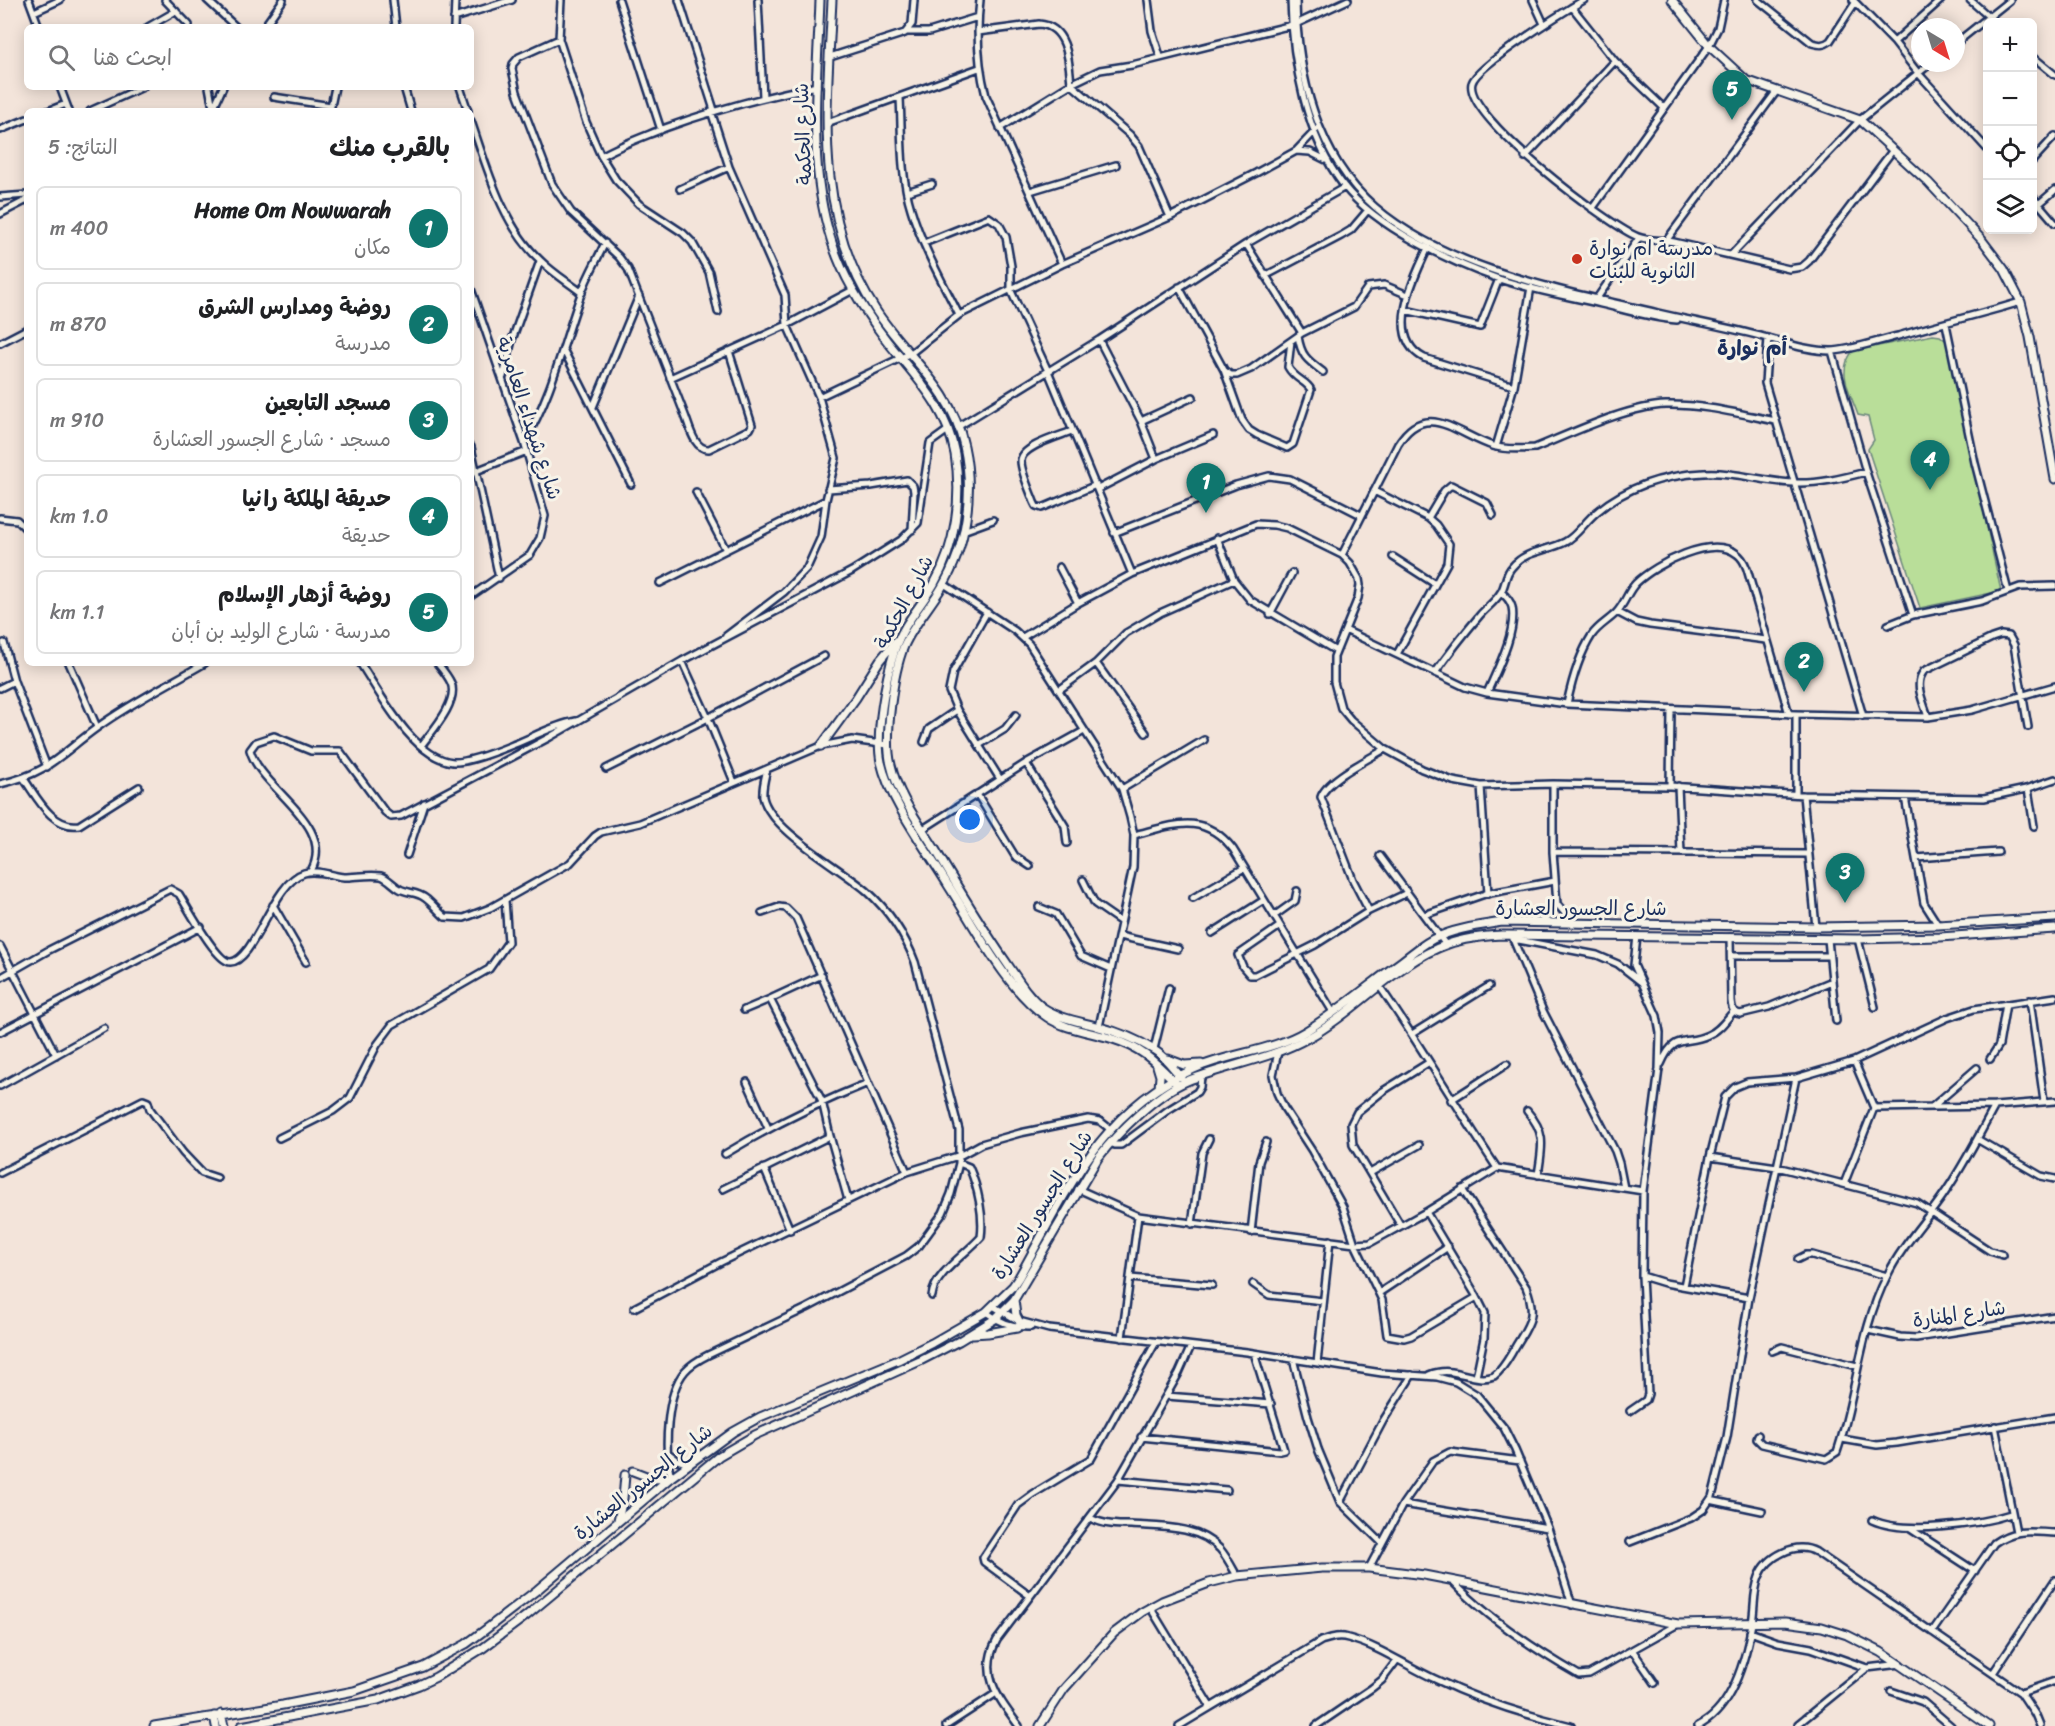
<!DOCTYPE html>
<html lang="ar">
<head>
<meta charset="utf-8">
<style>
	body { margin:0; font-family:Sriracha,"Playpen Sans Arabic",sans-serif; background:#f6f6f6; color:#202124; direction:rtl }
	.controls { position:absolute; right:18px; top:18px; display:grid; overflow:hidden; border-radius:9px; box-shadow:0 3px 15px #0003 }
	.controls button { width:54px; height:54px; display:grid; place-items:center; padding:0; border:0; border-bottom:2px solid #e0e0e0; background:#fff; color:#202124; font:30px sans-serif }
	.compass { position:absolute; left:1911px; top:18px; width:54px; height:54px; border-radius:50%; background:#fff; box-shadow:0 3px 15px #0003; rotate:142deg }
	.you { position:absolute; left:970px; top:820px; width:21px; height:21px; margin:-15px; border:4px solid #fff; border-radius:50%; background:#1a73e8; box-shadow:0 0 0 9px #1a73e833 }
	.badge { display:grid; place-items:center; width:39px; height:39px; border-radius:50%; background:#0f766e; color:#fff; font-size:20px; font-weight:700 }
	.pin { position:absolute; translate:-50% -50px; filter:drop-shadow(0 2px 3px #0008) }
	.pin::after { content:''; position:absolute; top:32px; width:21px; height:18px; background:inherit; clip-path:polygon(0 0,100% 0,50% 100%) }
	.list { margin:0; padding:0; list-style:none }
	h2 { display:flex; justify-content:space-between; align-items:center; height:78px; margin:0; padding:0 24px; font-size:26px }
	h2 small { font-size:20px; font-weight:400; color:#757577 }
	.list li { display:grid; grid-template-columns:39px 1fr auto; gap:18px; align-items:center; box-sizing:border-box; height:84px; margin:0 12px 12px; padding:0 12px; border:2px solid #e0e0e0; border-radius:9px }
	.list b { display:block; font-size:22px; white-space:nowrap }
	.list p { margin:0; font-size:20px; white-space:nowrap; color:#757577 }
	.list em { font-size:20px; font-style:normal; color:#757577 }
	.icon { flex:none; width:33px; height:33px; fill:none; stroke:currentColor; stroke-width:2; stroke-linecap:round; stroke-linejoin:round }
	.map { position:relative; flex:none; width:2055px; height:1726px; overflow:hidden; direction:ltr }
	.search { position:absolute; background:#fff; box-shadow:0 3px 15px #0003; left:24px; top:24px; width:450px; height:66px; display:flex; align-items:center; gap:15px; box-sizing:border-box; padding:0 21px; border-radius:9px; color:#757577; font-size:22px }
	.panel { position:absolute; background:#fff; box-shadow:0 3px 15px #0003; left:24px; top:108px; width:450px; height:558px; border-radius:9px; direction:rtl }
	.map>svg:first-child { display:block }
	.green { fill:#b9de99; stroke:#6a867c; stroke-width:1.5 }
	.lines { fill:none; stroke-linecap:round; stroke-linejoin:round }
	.street-casing { stroke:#1b2f5e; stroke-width:10 }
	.secondary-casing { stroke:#1b2f5e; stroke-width:11 }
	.street { stroke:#f7f3e8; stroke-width:5 }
	.secondary { stroke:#f7f3e8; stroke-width:7 }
	.poi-dot { fill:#c8321e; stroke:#f7f3e8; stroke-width:2 }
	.labels { text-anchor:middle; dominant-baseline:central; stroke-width:6; stroke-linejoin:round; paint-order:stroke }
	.street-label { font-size:20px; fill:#1b2f5e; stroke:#f7f3e8 }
	.poi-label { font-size:20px; fill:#1b2f5e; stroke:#f7f3e8; text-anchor:start }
	.neighbourhood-label { font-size:21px; font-weight:bold; fill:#1b2f5e; stroke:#f7f3e8 }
</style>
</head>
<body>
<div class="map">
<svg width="2055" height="1726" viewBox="0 0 2055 1726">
	<rect width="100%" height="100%" fill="#f3e4da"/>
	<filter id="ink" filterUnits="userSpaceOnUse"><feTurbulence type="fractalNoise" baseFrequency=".0167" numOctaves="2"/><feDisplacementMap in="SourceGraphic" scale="12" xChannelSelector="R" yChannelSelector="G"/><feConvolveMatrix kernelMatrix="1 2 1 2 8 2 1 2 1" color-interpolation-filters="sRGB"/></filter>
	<g filter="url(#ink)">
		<path class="green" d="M1933,335L1940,336L1946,341L2001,591L1920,608L1868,449L1874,440L1868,417L1858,415C1850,392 1836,371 1853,351Z"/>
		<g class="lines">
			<g class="street-casing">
				<path id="street" d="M29,0L39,27
					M165,0L189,25
					M207,0L236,27
					M393,0L396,27
					M561,0L559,39L586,122L601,156L616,180L639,204L683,233L692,242L709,272L718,312
					M619,0L661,130
					M679,0L714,110
					M758,0L763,97
					M980,0C976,33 978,64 986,96L1062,264
					M1148,0L1152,31L1160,56
					M1291,0C1292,61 1306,137 1344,186C1376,227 1450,262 1499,279C1532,290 1567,296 1601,304C1626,310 1651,318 1677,320
					M1296,0C1297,73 1317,157 1375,207C1448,270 1566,291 1658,313C1692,321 1726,327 1760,336C1784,342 1807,351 1831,351C1849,351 1880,340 1898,336C1939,324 1980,314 2021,302
					M1533,0L1544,24
					M1584,0C1565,11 1476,66 1472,83C1463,116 1608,225 1638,237C1648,241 1662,240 1674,242C1712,251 1750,260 1789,269L1802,267L1809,261L1893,150
					M1758,0L1812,43C1820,45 1823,46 1830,41L1855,3
					M1853,0L1894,42L1918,73L1988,150
					M1970,0L1995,22
					M1572,7L1615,61L1664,108
					M34,12L60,0
					M454,18L512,0
					M1296,24L1348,0
					M148,27L176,11
					M264,27L283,0
					M454,27L455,0
					M907,32H929L978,17
					M978,32L1039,24C1068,26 1069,62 1071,84L1130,135L1139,146L1170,217
					M559,39L519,57L513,64L512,69L517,92L552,184L571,212L619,257L628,269L686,418C690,429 695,450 709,449L750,429L752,425L729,351
					M1894,42L1941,0
					M1956,43L2010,0
					M2032,56L2055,75
					M830,57L905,33L912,24L914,0
					M60,87L69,111
					M209,87L213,108
					M404,87L411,111
					M460,87L468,111
					M274,97L331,106
					M900,98C902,134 900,175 911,209C922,246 942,281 959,315
					M48,111L66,104
					M90,111L143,87
					M212,111L223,87
					M330,111L335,87
					M711,111L729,167L785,295L787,325L819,397L836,458L826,500L821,537L807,568L784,592L726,636
					M471,121C487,168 503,227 541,261C553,273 568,282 582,293
					M827,123L979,68
					M1000,128L1071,84L1100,70L1132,65L1292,25
					M0,130L27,119
					M1296,151L1310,152L1328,161
					M601,156C622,144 643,137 665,128C717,109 762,97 817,86
					M1525,157L1615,61
					M2032,161L2055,136
					M680,189L729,167
					M1030,191L1116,165
					M907,192L932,184
					M2032,196L2055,223
					M0,197L27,195
					M2040,203L2055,190
					M1592,209L1709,46L1718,28L1724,0
					M0,214L27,200
					M1666,241L1776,92
					M924,243L989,217L999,224L1006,237L1011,266V291L1048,371L1132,574
					M1246,244L1302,333
					M1428,248C1414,277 1384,337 1424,358L1514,386
					M1731,255L1860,120L1931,63
					M1265,276L1341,236L1351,230L1368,210
					M1179,287L1224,370L1242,420L1249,430L1257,435L1287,448L1293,444L1311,390C1306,380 1295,380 1288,367L1291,341
					M471,289L524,442L545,516L540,538L530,555L471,596
					M1595,301L1639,238
					M1405,310L1480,327L1499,279
					M1946,324L1975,463L2008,591
					M1298,336C1301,356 1307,360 1323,372
					M1768,338L1765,383L1863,716
					M1099,340L1141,421L1156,459
					M0,343L27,329
					M564,351L631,484
					M1832,351L1866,472L1913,615
					M1225,371L1231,375H1237L1251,369L1302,333L1354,307L1368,287L1384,285L1408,295
					M503,377L512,340L540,261
					M670,378L787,325L853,290
					M819,397L911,353L959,315L1062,264L1170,217L1256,173L1296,151L1317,129
					M593,407L639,296
					M1141,421L1193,397
					M959,426L1099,340L1246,244L1345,187
					M1072,431C1060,436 1021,446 1021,461C1021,472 1030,491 1034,502L1036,506L1042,508L1096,485
					M524,442C552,395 563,344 581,294C587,277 597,260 605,243
					M471,447L499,578
					M1496,447L1514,386L1531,287
					M476,471L527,451
					M828,489L871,486L907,480L913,486L914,492L912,530
					M1098,489L1156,459L1213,435
					M1374,491L1428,518L1436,525L1449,544L1447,563L1397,654
					M696,492L726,550
					M0,518L17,520L27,530
					M1428,518L1444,491L1451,485L1487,503L1493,515
					M963,531L993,520
					M1114,533L1236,485L1269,476L1290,479L1361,515
					M1217,538L1234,580L1250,600L1336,651
					M1342,555L1398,444C1426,399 1456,434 1493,446C1505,450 1522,449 1535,448C1572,433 1628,406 1666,405C1703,404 1740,414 1776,421
					M1393,557L1435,584
					M1059,567L1078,603
					M660,583L826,500
					M944,584L1015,631L1029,644L1122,789L1130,817L1134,835L1133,867L1099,1027
					M987,612L953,672L949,691L957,710L1000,779
					M1617,612L1636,622L1650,625L1766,640
					M1270,614L1292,573
					M1888,625L1913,615L1982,601L2020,587L2055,586
					M1345,630L1465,687L1487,693L1567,704L1796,714L1928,717L1972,710L2055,686
					M1023,637L1078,603L1132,574L1256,524L1274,525L1287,528L1342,555L1350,563L1359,579L1360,585L1358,598L1334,657V682L1341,708L1351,720L1385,749L1422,769L1453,781L1481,786L1553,784L1670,786L1803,795L1984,798L2026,789L2055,779
					M4,643L14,681L47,767
					M682,661L708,718L734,782
					M69,663L97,727
					M360,663C380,693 413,758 453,762C469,763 500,750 515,744C535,736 554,725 576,721
					M1096,663L1146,733
					M1435,673C1449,653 1464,634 1480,615C1486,608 1496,601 1501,592C1506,584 1505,574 1512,567C1526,550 1548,551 1565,542C1578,535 1586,520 1598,511C1628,486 1666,475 1704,473C1734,471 1764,482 1794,483C1819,484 1843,478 1866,472
					M0,688L14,681
					M1059,690L1096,663L1126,633L1160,613L1234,580
					M1487,693C1497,670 1517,632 1512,607C1510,600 1506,596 1501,592
					M1567,704C1572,680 1579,655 1592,635C1598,626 1608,621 1616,613C1625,604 1627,592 1636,583C1656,564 1712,534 1737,554C1743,558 1745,564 1747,569L1789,714
					M1928,717C1924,703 1913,684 1924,671L1992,638L2001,635L2009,636L2014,645L2028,727
					M924,742L929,729L957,710
					M979,745L1005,729L1016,715
					M421,746C432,731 459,702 451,683C448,676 442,669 437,663
					M1026,763L1065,826L1067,843
					M606,769L708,718L824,656
					M24,779C37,797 52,829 79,825L139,787
					M0,784C50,773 60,754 98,727C129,704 171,683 205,663
					M1553,784V852L1557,904L1572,922
					M1481,786L1488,894
					M1670,786L1671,709
					M1678,786L1681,853
					M1122,789L1204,740
					M2028,789L2034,826
					M977,794L1015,856L1030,866
					M1796,794V714
					M1803,795L1816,927
					M1905,797L1924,903L1938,925
					M923,829L1026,763L1084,731
					M1134,835C1174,825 1203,811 1233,849L1333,1012
					M1553,852L1808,854
					M407,855L424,803
					M1380,856L1446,945
					M1916,858L1998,852
					M311,871C337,824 261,790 250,750L256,742L274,736L311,751H340L385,812L391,817L401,816L550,737L682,661L852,571L901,540L918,523L930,443L948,430
					M1083,880L1095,904L1121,922
					M1193,898L1244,868
					M273,905L306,962
					M1039,907L1056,914L1081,956L1111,969
					M1369,911L1353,880L1321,797C1327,779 1369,759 1385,749
					M762,913L779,907L786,908L796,918L907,1172L961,1155L981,1144L1020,1133L1088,1119L1100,1121L1110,1129
					M1424,915L1485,894L1555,881
					M1274,916L1295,901L1297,891
					M1542,922L1557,904
					M1280,926L1238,955L1243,967L1250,975H1255L1315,945L1369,911L1407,893
					M1212,933L1264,900
					M1119,936L1178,949
					M1637,936L1634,965L1657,1016L1660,1033L1659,1069L1643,1191L1642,1276L1665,1283L1749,1298
					M1730,937L1731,1001C1732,1008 1732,1012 1740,1014L1769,1007L1832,981
					M1513,939L1543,1011L1615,1151L1619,1163L1624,1188
					M1513,939L1597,955L1618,964L1641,982
					M1828,939L1836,1021
					M1858,939L1875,1007
					M0,946L56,1055
					M1731,956H1829
					M0,978L49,950L170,889L179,894C188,908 216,961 230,962C254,963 273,882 304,873C317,869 331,876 344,877C356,877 369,874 381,876C388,878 393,885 400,889C407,893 418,892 425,898C432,903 438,911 445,917L464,918L490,908L570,863L595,836L601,832L640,823L821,746L852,740L888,745
					M1380,987C1421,1046 1457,1108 1497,1168
					M2030,1000L2044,1101
					M744,1010L770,999
					M0,1032L201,927
					M1412,1034L1489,986
					M1154,1049L1169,988
					M1278,1052L1273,1075L1277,1093L1284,1108L1312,1151L1343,1207L1355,1244L1382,1300L1387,1335L1404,1338L1411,1336L1477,1297
					M1990,1059L1999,1045L2006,1004
					M1661,1064C1675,1032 1685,1046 1708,1035C1719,1031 1726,1020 1733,1012
					M747,1082L768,1128
					M0,1086L104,1028
					M1451,1100L1507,1064
					M1932,1107L1977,1068
					M1874,1108L1995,1106L2055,1101
					M1527,1111C1547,1134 1542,1147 1538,1175
					M830,1136L848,1200
					M279,1138L333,1111L350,1098L377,1045L392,1025L489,969L508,942L505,900
					M1977,1139L2041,1176L2055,1179
					M1110,1143L1115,1145H1121L1168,1110L1197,1092L1200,1087L1201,1076
					M725,1154C771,1126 818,1103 868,1083
					M1710,1157L1777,1167L1917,1203L1990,1251L2003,1255
					M764,1168L790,1230
					M0,1173L143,1100L148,1102L150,1109L183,1153L202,1173L217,1178
					M1370,1173L1419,1145
					M1844,1184L1874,1108L1854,1061
					M723,1189L830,1136L822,1101L770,999L822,975
					M1078,1189L1138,1216L1355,1244L1370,1243L1379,1238L1426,1212L1497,1168L1643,1191
					M1426,1212L1477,1297L1485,1313L1484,1338L1476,1377
					M1192,1224L1202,1153L1209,1139
					M1401,1226L1353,1145L1351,1124L1357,1112L1383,1091L1428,1063
					M1251,1232L1259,1162L1266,1142
					M1798,1259L1806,1255H1812L1887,1276
					M1130,1278L1212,1285
					M1253,1284L1269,1295L1323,1301
					M1684,1286L1710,1157L1725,1097L1735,1087L1747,1082L1796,1078L1854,1061L1947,1018L1974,1009L2055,997
					M1379,1293L1448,1247
					M932,1296C934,1274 966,1254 981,1237C984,1216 978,1187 969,1167L959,1163
					M993,1306L1019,1321L1049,1329L1247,1352L1382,1373L1437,1377L1456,1382L1477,1395L1504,1428L1515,1450L1548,1528L1572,1605
					M634,1308L721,1262L907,1172
					M986,1312C1000,1323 1014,1328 1031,1327
					M1868,1330L1900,1337L1916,1338L2055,1316
					M1122,1338L1138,1216
					M1772,1351L1782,1347L1857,1366
					M1293,1359L1308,1417L1318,1449L1340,1502L1381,1542
					M1317,1363L1330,1240
					M1429,1375C1456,1364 1472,1384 1494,1376C1503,1369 1508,1359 1514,1349C1528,1325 1538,1317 1526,1287L1462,1189
					M1166,1396L1271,1404
					M1630,1411L1646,1400L1648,1394L1642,1276
					M1995,1426L2016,1532
					M1758,1435L1757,1439L1762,1444L1826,1459L1837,1452C1857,1394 1859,1331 1887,1276C1901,1247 1923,1224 1942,1197C1962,1169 1978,1137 1995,1106
					M1141,1437L1280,1451L1284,1450L1254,1353
					M1842,1439L1877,1445L1897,1443L2055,1417
					M668,1453L677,1460L688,1464
					M671,1477C664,1450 666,1393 685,1371C691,1364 700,1359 708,1355L807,1308L906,1256L919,1246L943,1213L951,1194L959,1163V1130L915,962C905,935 889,911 867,891C842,869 770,830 763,797C762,787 765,778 767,769
					M1118,1480L1227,1490
					M1710,1500L1762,1511
					M1340,1502L1383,1421L1412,1375
					M1403,1504L1548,1528
					M1090,1518C1104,1525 1117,1525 1131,1525C1161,1527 1198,1525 1220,1549C1227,1557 1232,1567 1237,1576
					M1872,1520C1905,1535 1976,1525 2011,1514
					M1909,1528L1975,1571
					M1630,1542L1691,1518L1703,1510L1712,1497L1727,1437L1749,1298L1796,1078
					M1369,1568L1403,1504L1433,1461L1450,1452L1520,1461
					M1453,1582C1489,1619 1534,1649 1579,1675L1589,1674L1678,1624
					M1030,1596L984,1562L983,1558L1018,1505L1033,1494L1091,1459L1156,1342
					M1150,1607L1210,1706
					M1750,1632L1778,1642L1811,1648L1867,1668L1900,1664
					M1932,1632L1994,1543C2016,1528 2029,1532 2055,1533
					M1633,1651L1655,1683
					M1993,1673L2055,1580
					M1891,1691L1923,1702L1951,1726
					M2021,1693L2055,1681
					M1798,1724L1867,1668
					M946,1726L995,1694
					M1019,1726C999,1699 978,1674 997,1640L1118,1480L1179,1373L1191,1346
					M1179,1726L1321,1641C1331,1638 1338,1635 1348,1638C1379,1646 1406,1666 1435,1679C1478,1700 1525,1715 1571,1726
					M1316,1726L1372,1688L1382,1680L1397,1660
					M1698,1726C1733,1709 1746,1658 1752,1623C1755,1607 1753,1592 1759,1577C1767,1556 1796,1541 1816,1552L2021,1693L2035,1714L2040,1726"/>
			</g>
			<g class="secondary-casing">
				<path id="secondary" d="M820,0C817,95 802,201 852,288C862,306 874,324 887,341C916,378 946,405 955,454C962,496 956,546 934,584C921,606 903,624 895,649C886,677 875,734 881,762C890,802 927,850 948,885C974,925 1007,991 1047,1017C1066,1030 1092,1032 1113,1039C1142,1048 1154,1061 1175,1082
					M832,0C827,108 813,213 875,309C905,356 952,387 964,446C974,492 967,546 942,587C930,607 913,625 904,646C893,673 884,738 891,765C898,796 919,823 935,849C958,888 981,926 1006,962C1017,978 1027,995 1042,1007C1058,1018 1077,1021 1096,1026C1115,1031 1137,1039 1154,1050C1165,1056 1173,1068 1181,1077
					M1672,0L1709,46L1746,80L1860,120L1928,182L1982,240L2004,269L2021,302L2030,337L2055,479
					M821,746L856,698L880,660L895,642
					M1168,1059L1184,1065L1201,1064
					M1157,1066L1160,1076L1159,1088
					M1014,1300L1016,1315L1019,1321
					M973,1334L988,1333L1017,1328
					M633,1471L654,1479L670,1478
					M618,1520L623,1499L625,1475
					M221,1714L224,1726
					M214,1716L216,1726
					M154,1726L283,1705L354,1691L423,1667L466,1644L485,1630L537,1590L670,1478L733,1432L760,1417L898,1360L932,1343L986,1312L1013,1286L1019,1277C1066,1193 1101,1109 1194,1069C1230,1053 1273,1051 1306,1031C1340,1010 1370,984 1402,961C1414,952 1426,941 1440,936C1460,928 1482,925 1502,922L1816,927L1938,925L2055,918
					M241,1726L378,1700L419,1685L436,1677L483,1648L526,1616L719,1456L755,1435L920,1361L959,1341L995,1319L1014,1300L1098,1158C1118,1132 1156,1094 1187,1081C1227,1065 1271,1059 1308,1038C1356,1012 1396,962 1448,944C1465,938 1485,936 1502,935L1858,939L1940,937L2055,929
					M1040,1726L1064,1689L1114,1633L1142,1612L1162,1601L1209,1583L1237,1576L1322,1568H1369L1424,1575L1678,1624L1785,1622L1822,1627L1847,1635L1881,1652L1989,1726"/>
			</g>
			<use href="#street" class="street"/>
			<use href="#secondary" class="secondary"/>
		</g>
	</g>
	<circle class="poi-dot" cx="1577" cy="259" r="6"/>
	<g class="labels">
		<g class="street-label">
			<text transform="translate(803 134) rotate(-92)">شارع الحكمة</text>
			<text transform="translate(529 418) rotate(72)">شارع شهداء العامرية</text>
			<text transform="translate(904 602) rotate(-62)">شارع الحكمة</text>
			<text x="1581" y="908">شارع الجسور العشارة</text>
			<text transform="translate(1042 1205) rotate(-58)">شارع الجسور العشارة</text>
			<text transform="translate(1959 1314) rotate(-8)">شارع المنارة</text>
			<text transform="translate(643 1482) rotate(-39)">شارع الجسور العشارة</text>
		</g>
		<g class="poi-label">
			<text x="1589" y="248">مدرسة ام نوارة<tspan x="1589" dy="23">الثانوية للبنات</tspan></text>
		</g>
		<g class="neighbourhood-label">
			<text x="1752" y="348">أم نوارة</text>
		</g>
	</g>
</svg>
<div class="controls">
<button>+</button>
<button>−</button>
<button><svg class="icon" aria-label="locate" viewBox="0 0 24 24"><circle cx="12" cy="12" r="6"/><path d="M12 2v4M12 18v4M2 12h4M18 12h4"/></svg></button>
<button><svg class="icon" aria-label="layers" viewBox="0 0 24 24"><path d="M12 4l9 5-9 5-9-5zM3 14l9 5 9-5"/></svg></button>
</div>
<svg class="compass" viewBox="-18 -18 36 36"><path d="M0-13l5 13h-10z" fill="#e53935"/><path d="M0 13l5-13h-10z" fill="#757577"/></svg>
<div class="you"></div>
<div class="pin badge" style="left:1206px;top:513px">1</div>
<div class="pin badge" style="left:1804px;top:692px">2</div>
<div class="pin badge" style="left:1845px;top:903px">3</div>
<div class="pin badge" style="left:1930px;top:490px">4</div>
<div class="pin badge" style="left:1732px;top:120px">5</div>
<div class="search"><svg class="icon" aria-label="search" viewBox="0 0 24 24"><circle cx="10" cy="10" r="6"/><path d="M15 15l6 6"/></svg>ابحث هنا</div>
<section class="panel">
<h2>بالقرب منك<small>النتائج: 5</small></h2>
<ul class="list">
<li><span class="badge">1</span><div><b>Home Om Nowwarah</b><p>مكان</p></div><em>400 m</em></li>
<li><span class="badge">2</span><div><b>روضة ومدارس الشرق</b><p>مدرسة</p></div><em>870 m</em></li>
<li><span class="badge">3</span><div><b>مسجد التابعين</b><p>مسجد · شارع الجسور العشارة</p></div><em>910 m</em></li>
<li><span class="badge">4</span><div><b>حديقة الملكة رانيا</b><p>حديقة</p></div><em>1.0 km</em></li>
<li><span class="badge">5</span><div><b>روضة أزهار الإسلام</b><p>مدرسة · شارع الوليد بن أبان</p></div><em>1.1 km</em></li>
</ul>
</section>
</div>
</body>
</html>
